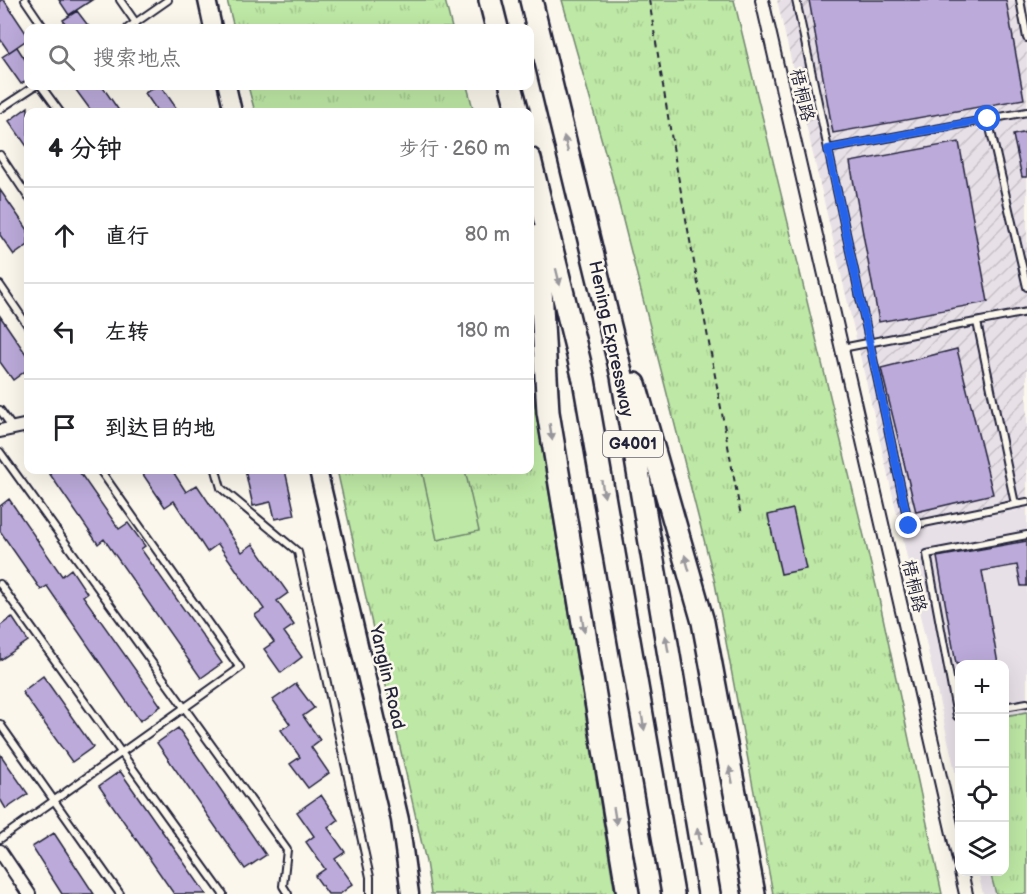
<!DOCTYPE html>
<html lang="zh">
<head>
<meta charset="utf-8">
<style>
	body { margin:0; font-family:"Balsamiq Sans","LXGW WenKai TC",sans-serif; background:#f6f6f6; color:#202124 }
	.controls { position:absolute; right:18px; bottom:18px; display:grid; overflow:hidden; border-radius:12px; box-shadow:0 6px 24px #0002 }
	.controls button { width:54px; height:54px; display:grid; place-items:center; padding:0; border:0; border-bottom:2px solid #e0e0e0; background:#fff; color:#202124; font:30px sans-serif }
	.stop { position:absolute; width:18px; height:18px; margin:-14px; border:4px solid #2563eb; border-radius:50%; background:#fff }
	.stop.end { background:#2563eb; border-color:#fff; box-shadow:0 2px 6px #0008 }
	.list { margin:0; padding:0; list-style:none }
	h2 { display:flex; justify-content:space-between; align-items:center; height:78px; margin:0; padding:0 24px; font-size:26px }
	h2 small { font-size:20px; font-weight:400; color:#757577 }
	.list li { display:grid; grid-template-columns:39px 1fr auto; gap:18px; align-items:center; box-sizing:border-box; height:96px; padding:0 24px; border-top:2px solid #e0e0e0 }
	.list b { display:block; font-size:22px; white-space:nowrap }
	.list em { font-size:20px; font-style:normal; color:#757577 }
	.icon { flex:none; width:33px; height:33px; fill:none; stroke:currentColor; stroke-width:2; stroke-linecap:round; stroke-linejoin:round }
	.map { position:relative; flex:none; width:1027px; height:894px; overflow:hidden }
	.search { position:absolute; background:#fff; box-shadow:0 6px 24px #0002; left:24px; top:24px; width:510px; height:66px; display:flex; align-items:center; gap:15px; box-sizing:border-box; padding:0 21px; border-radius:12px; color:#757577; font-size:22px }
	.panel { position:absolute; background:#fff; box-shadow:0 6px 24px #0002; left:24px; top:108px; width:510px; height:366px; border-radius:12px }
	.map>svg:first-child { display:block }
	.built { fill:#e8e0e7 }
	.industrial { fill:url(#industrial-furrows) }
	.grass { fill:url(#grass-tufts); stroke:#708570; stroke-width:1.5 }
	.pitch { fill:#bee8a5; stroke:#708570; stroke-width:1.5 }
	.building { fill:#bbaada; stroke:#22223b; stroke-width:1.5 }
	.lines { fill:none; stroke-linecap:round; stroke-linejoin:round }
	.lane-casing { stroke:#22223b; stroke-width:10 }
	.street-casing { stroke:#22223b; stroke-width:16 }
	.secondary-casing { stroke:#22223b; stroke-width:21 }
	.highway-casing { stroke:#22223b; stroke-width:26 }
	.path { stroke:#22223b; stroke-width:2; stroke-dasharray:6 4.5; stroke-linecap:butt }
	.lane { stroke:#fbf7ec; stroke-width:6 }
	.street { stroke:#fbf7ec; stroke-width:12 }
	.secondary { stroke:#fbf7ec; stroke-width:16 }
	.highway { stroke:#fbf7ec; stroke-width:21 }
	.oneway { fill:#99979c }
	.route { stroke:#2563eb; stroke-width:8 }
	.labels { text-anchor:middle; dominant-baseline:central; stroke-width:5; stroke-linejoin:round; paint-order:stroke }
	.shield { fill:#fbf7ec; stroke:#636270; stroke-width:1.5 }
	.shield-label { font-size:16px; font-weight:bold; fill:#22223b }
	.street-label { font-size:18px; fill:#22223b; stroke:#fbf7ec }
</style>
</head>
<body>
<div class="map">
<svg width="1027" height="894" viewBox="0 0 1027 894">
	<defs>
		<pattern id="industrial-furrows" width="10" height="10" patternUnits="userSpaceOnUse" patternTransform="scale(1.5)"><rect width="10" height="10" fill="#e8e0e7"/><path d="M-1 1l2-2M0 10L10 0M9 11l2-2" fill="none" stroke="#c7c0c7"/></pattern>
		<pattern id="grass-tufts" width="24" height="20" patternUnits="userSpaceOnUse" patternTransform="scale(1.5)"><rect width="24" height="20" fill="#bee8a5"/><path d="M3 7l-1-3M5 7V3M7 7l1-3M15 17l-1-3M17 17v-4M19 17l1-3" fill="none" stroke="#a3c78f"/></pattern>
	</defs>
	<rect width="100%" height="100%" fill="#fbf7ec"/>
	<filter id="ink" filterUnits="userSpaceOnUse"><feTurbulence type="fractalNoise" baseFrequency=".0167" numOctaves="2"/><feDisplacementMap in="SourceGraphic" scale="12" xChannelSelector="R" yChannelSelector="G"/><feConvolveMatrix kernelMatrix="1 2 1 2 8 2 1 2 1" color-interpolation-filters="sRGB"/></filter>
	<g filter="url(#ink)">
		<path class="built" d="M1027,509V894H983L978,872H1004V664H960L959,789L902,535Z"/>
		<path class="industrial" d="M777,0H1027V509L902,535Z"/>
		<path class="grass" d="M227,0H445L452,28H234Z
			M562,0H734L878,594L942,894H773L715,583L611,173Z
			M248,86H467L474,112H255Z
			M530,376L615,894H431L426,862L337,470H530Z
			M1027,712V894H996L990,872H1004L1005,716Z"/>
		<path class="pitch" d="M428,470H465L479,531L437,540L422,471Z"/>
		<path class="building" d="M0,0H4L28,36V39L9,52L0,39Z
			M59,0H92L69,15Z
			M809,0H1006L1024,99L833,133Z
			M77,11L90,28H68L63,20Z
			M17,47L28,64V79L21,84L2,57Z
			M73,86H102L120,112H92Z
			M156,86H161L179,112H158L145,93Z
			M28,107V148L9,121Z
			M1027,132V177H1022L1013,135Z
			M959,142L988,302L879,322L850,162Z
			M0,190L28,230V245L14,255L0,235Z
			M0,316L28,357V369L13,380L0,362Z
			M957,349L993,494L916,512L881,368Z
			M47,470H78L119,529L128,523L145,546L141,549L222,663L201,678L104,539L98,544Z
			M140,470H172L186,492L197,485L242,552L253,544L288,593L277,601L294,625L284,632L302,657L281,673L264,649L274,642L255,615L264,609L218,544L207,552L174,501L165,507Z
			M245,470H285L295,515L275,519L271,502L253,506Z
			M9,499L62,576L71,569L87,593L83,596L161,706L140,721L47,586L41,590L0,531V506Z
			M793,509L806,569L781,574L768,515Z
			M1027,541V586H1021L1017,565L982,571L998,664H956L937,557Z
			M12,617L28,641L0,660V626Z
			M43,676L93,747L72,762L22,692Z
			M296,684L314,708L303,716L320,740L311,747L329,773L308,788L290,764L300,757L281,730L290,724L273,700Z
			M178,728L266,855L245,869L157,743Z
			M0,754L28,794L6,809L0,799Z
			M120,771L206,894H174L99,786Z
			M321,795L338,820L328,828L345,852L335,859L353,884L340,894H328L315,876L325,869L306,842L314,836L297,812Z
			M54,833L94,894H62L32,847Z"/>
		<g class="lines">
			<g class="lane-casing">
				<path id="lane" d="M25,0L44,28
					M120,0L136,23
					M796,0L909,526L1027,502
					M1020,0L1027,38
					M128,28L168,0
					M41,86L60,112
					M0,109L35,86
					M988,119L1027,287
					M828,149L1027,112
					M0,155L28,197
					M0,285L28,326
					M977,322L1015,504
					M842,348L1027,312
					M0,410L13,428
					M0,452L287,850L283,886L288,894
					M216,470L221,488L298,552L370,877V894
					M0,584L223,894
					M1004,707L1027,703
					M960,716H957L927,554L1027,535
					M0,724L120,894
					M0,839L240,668L100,470"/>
			</g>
			<g class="street-casing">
				<path id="street" d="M762,0L960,864
					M0,431L28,425
					M0,851L29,894
					M961,872L966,894"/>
			</g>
			<g class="secondary-casing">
				<path id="secondary" d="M207,0L213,28
					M227,86L233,112
					M318,470L400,820L410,894"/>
			</g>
			<g class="highway-casing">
				<path id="highway" d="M490,0L497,28
					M531,0L622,376L709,894
					M511,86L518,112
					M530,159L584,380L673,894
					M538,236L548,412L628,894
					M635,384L703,622L754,894"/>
			</g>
			<path class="path" d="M649,0L676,165L741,516"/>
			<use href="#lane" class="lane"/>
			<use href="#street" class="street"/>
			<use href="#secondary" class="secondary"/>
			<use href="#highway" class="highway"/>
		</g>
		<defs><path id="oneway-solid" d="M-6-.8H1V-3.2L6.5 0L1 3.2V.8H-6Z" transform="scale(1.5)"/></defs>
		<g class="oneway">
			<use href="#oneway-solid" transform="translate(566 144) rotate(-104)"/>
			<use href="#oneway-solid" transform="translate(558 277) rotate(76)"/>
			<use href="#oneway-solid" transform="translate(551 432) rotate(81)"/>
			<use href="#oneway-solid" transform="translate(603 489) rotate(80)"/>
			<use href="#oneway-solid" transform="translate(687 563) rotate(-106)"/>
			<use href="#oneway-solid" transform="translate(583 624) rotate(81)"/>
			<use href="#oneway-solid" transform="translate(667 644) rotate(-100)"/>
			<use href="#oneway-solid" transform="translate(643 722) rotate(80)"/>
			<use href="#oneway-solid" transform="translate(731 775) rotate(-101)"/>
			<use href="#oneway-solid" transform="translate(615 816) rotate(81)"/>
			<use href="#oneway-solid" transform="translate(699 836) rotate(-100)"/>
		</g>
	</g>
	<g class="lines" filter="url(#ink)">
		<path class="route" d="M909,526L828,149L988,119"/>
	</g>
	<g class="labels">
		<rect class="shield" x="603" y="431" width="60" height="26" rx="4.5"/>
		<g class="shield-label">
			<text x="633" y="444">G4001</text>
		</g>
		<g class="street-label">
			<text transform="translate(802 95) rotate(77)">梧桐路</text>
			<text transform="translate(611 339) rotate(78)">Hening Expressway</text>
			<text transform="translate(914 586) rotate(77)">梧桐路</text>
			<text transform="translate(387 677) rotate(77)">Yanglin Road</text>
		</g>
	</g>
</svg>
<div class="controls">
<button>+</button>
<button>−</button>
<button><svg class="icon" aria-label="locate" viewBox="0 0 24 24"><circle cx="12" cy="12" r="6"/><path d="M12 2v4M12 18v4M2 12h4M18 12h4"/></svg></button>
<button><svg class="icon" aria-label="layers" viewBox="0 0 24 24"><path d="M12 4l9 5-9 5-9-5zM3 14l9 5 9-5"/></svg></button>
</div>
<div class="stop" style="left:988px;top:119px"></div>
<div class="stop end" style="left:909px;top:526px"></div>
<div class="search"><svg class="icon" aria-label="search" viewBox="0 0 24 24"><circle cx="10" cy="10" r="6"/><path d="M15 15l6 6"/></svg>搜索地点</div>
<section class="panel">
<h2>4 分钟<small>步行 · 260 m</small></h2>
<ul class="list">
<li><svg class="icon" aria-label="ahead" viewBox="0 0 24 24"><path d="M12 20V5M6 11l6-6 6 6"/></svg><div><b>直行</b></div><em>80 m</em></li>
<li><svg class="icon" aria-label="left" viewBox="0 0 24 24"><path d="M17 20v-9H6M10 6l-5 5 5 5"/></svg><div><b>左转</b></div><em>180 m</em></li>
<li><svg class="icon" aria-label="arrive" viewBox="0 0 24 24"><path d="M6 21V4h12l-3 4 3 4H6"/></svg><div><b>到达目的地</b></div></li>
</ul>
</section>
</div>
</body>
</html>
